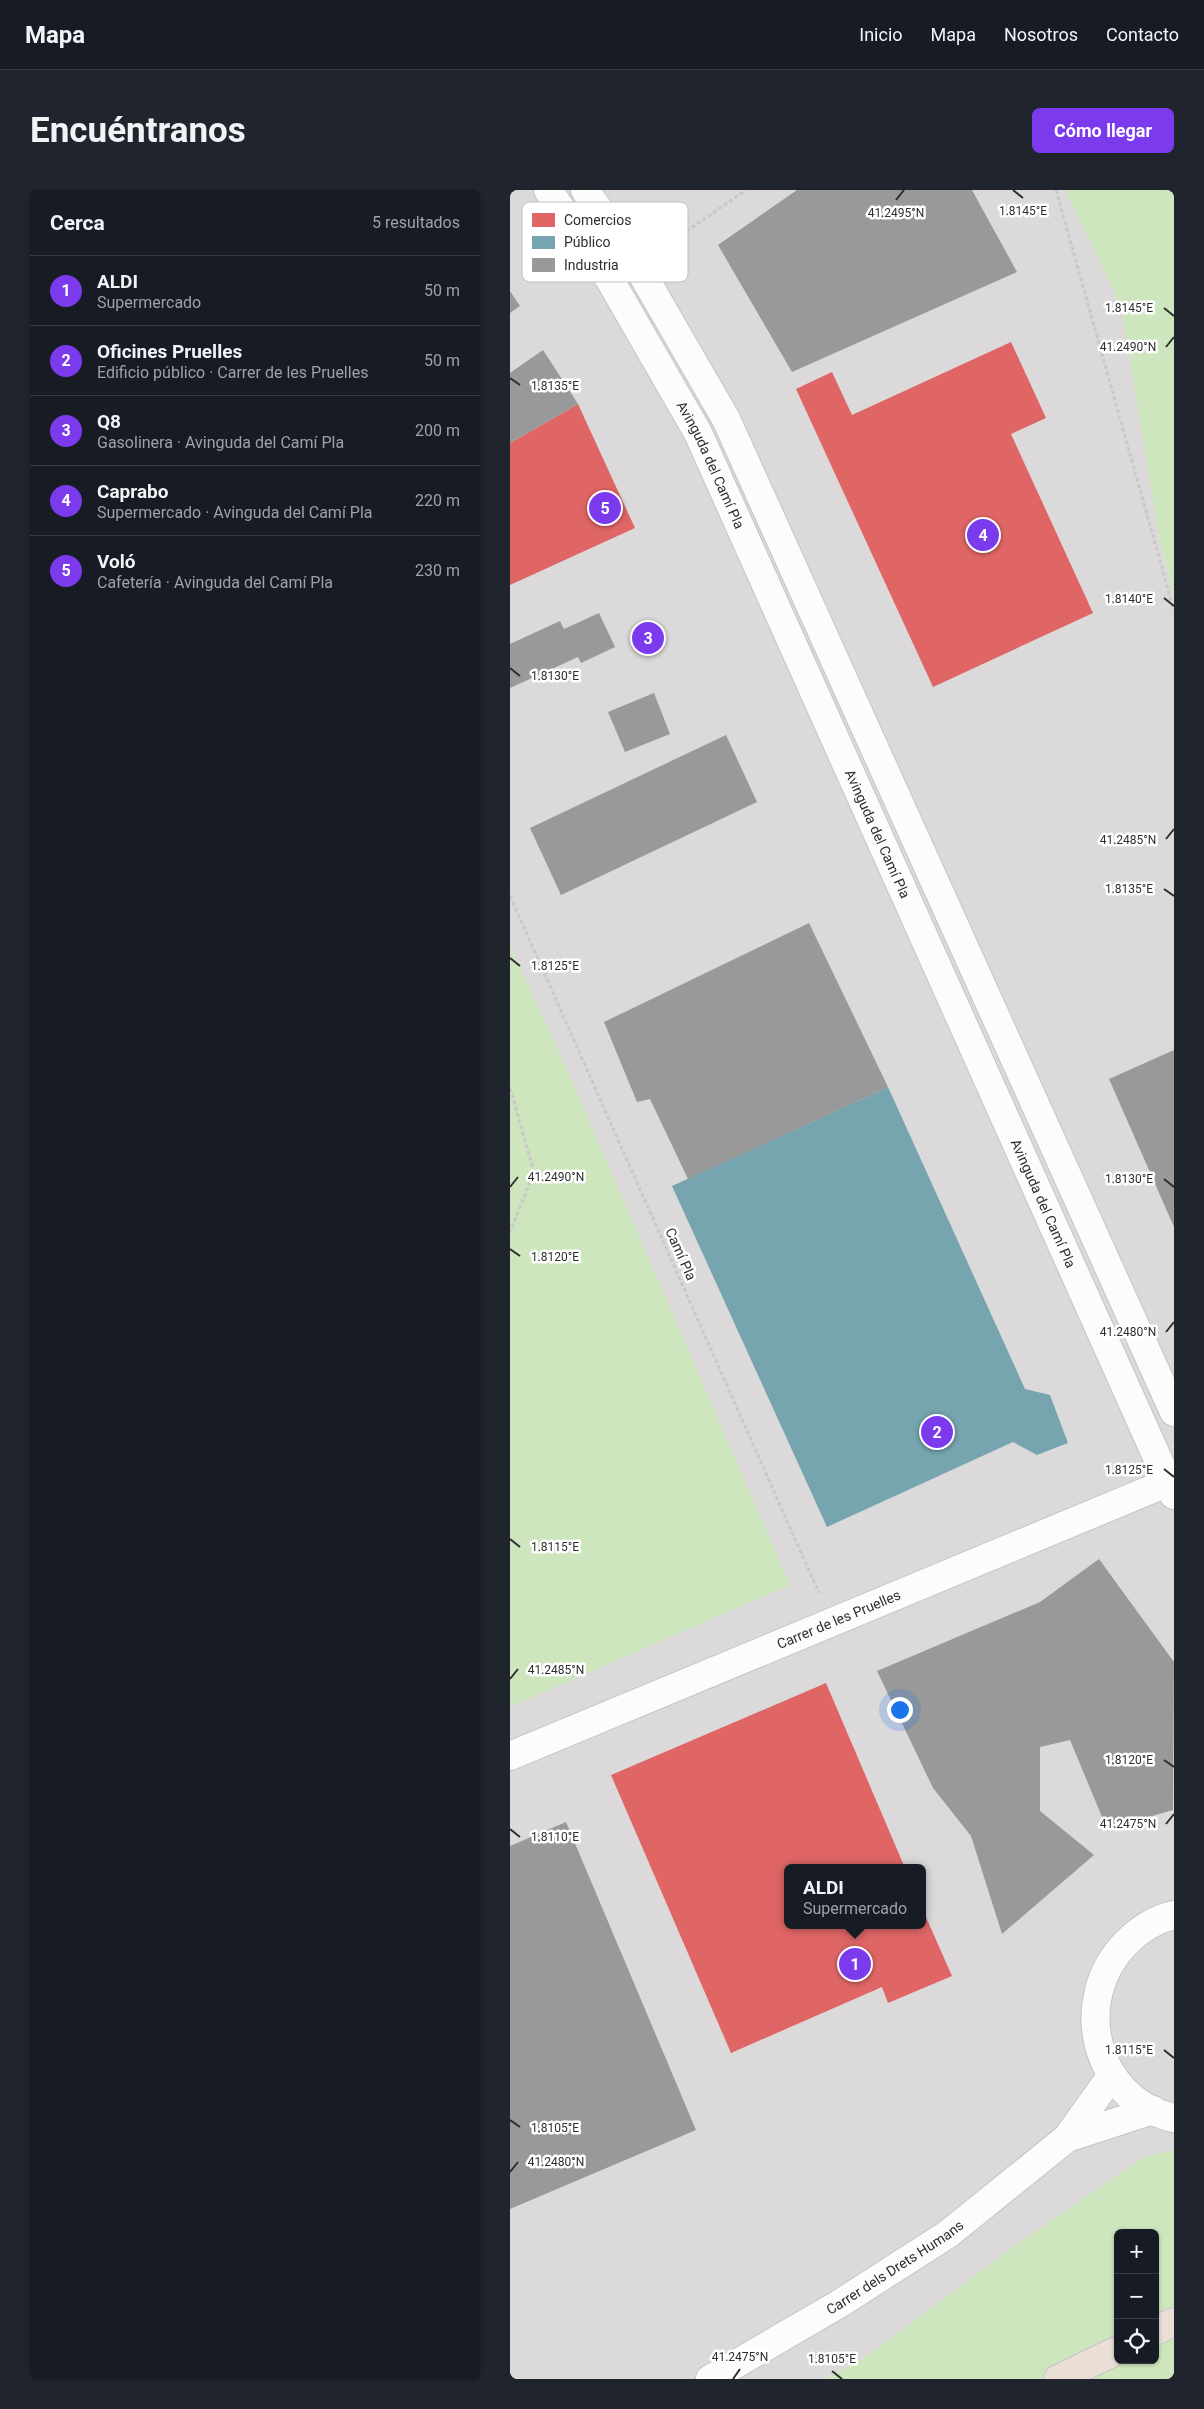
<!DOCTYPE html>
<html lang="es">
<head>
<meta charset="utf-8">
<style>
	body { margin:0; font-family:Roboto,sans-serif; background:#20242c; color:#f1f3f6 }
	.controls { position:absolute; right:15px; bottom:15px; display:grid; overflow:hidden; border-radius:8px; box-shadow:0 1px 4px #0004 }
	.controls button { width:45px; height:45px; display:grid; place-items:center; padding:0; border:0; border-bottom:1px solid #363941; background:#171b24; color:#f1f3f6; font:25px sans-serif }
	.you { position:absolute; left:389px; top:1519px; width:18px; height:18px; margin:-12px; border:4px solid #fff; border-radius:50%; background:#1a73e8; box-shadow:0 0 0 8px #1a73e833 }
	.badge { display:grid; place-items:center; width:32px; height:32px; border-radius:50%; background:#7c3aed; color:#fff; font-size:16px; font-weight:700 }
	.pin { position:absolute; translate:-50% -50%; border:2px solid #fff; box-shadow:0 1px 5px #0006 }
	.popup { position:absolute; left:274px; top:1674px; width:142px; height:65px; box-sizing:border-box; display:grid; place-content:center; border-radius:8px; background:#171b24; filter:drop-shadow(0 1px 4px #0005); font-size:16px; white-space:nowrap; color:#9ea1a6 }
	.popup b { font-size:19px; color:#f1f3f6 }
	.popup::after { content:''; position:absolute; left:50%; top:100%; margin-left:-10px; border:10px solid transparent; border-top-color:#171b24 }
	.list { margin:0; padding:0; list-style:none }
	h2 { display:flex; justify-content:space-between; align-items:center; height:65px; margin:0; padding:0 20px; font-size:21px }
	h2 small { font-size:16px; font-weight:400; color:#9ea1a6 }
	.list li { display:grid; grid-template-columns:32px 1fr auto; gap:15px; align-items:center; box-sizing:border-box; height:70px; padding:0 20px; border-top:1px solid #363941 }
	.list b { display:block; font-size:19px; white-space:nowrap }
	.list p { margin:0; font-size:16px; white-space:nowrap; color:#9ea1a6 }
	.list em { font-size:16px; font-style:normal; color:#9ea1a6 }
	.icon { flex:none; width:28px; height:28px; fill:none; stroke:currentColor; stroke-width:2; stroke-linecap:round; stroke-linejoin:round }
	.map { position:relative; flex:none; width:664px; height:2189px; overflow:hidden; border-radius:8px }
	header { display:flex; align-items:center; gap:30px; box-sizing:border-box; height:70px; padding:0 25px; background:#171b24; border-bottom:1px solid #363941 }
	header strong { font-size:24px }
	nav { display:flex; gap:28px; margin-inline-start:auto; font-size:18px }
	.intro { display:flex; align-items:center; justify-content:space-between; box-sizing:border-box; height:120px; padding:0 30px }
	h1 { margin:0; font-size:35px }
	.button { padding:12px 22px; border-radius:8px; background:#7c3aed; color:#fff; font-size:18px; font-weight:700 }
	main { display:flex; gap:30px; padding:0 30px }
	aside { flex:1; background:#171b24; border-radius:8px; box-shadow:0 1px 4px #0004 }
	.map>svg:first-child { display:block }
	.industrial { fill:#dcd9db; fill-rule:evenodd }
	.green { fill:#cee6be; fill-rule:evenodd }
	.shops { fill:#e06666 }
	.public { fill:#76a5af }
	.industry { fill:#999 }
	.lines { fill:none; stroke-linecap:round; stroke-linejoin:round }
	.street-casing { stroke:#c5c4c5; stroke-width:30 }
	.secondary-casing { stroke:#c5c4c5; stroke-width:30 }
	.highway-casing { stroke:#c6c5c4; stroke-width:30 }
	.path { stroke:#c9c9c8; stroke-width:3; stroke-dasharray:4 2.5; stroke-linecap:butt }
	.street { stroke:#fcfcfb; stroke-width:28 }
	.secondary { stroke:#fcfcfb; stroke-width:28 }
	.highway { stroke:#eadfd6; stroke-width:28 }
	.ticks { fill:none; stroke:#2e2e2e; stroke-width:2 }
	.labels { text-anchor:middle; dominant-baseline:central; stroke-width:5; stroke-linejoin:round; paint-order:stroke }
	.street-label { font-size:14px; fill:#2e2e2e; stroke:#fff }
	.key { fill:#fff; stroke:#c0c0c0; stroke-width:1 }
	.key-label { font-size:14px; fill:#2e2e2e }
	.ticks-label { font-size:12px; text-anchor:middle; fill:#2e2e2e; stroke:#fff; stroke-width:5; stroke-linejoin:round; paint-order:stroke }
</style>
</head>
<body>
<header>
<strong>Mapa</strong>
<nav><a>Inicio</a><a>Mapa</a><a>Nosotros</a><a>Contacto</a></nav>
</header>
<div class="intro"><h1>Encuéntranos</h1><a class="button">Cómo llegar</a></div>
<main>
<aside>
<h2>Cerca<small>5 resultados</small></h2>
<ul class="list">
<li><span class="badge">1</span><div><b>ALDI</b><p>Supermercado</p></div><em>50 m</em></li>
<li><span class="badge">2</span><div><b>Oficines Pruelles</b><p>Edificio público · Carrer de les Pruelles</p></div><em>50 m</em></li>
<li><span class="badge">3</span><div><b>Q8</b><p>Gasolinera · Avinguda del Camí Pla</p></div><em>200 m</em></li>
<li><span class="badge">4</span><div><b>Caprabo</b><p>Supermercado · Avinguda del Camí Pla</p></div><em>220 m</em></li>
<li><span class="badge">5</span><div><b>Voló</b><p>Cafetería · Avinguda del Camí Pla</p></div><em>230 m</em></li>
</ul>
</aside>
<div class="map">
<svg width="664" height="2189" viewBox="0 0 664 2189">
	<rect width="100%" height="100%" fill="#ece8e4"/>
	<path class="industrial" d="M0,0H555L611,116L650,352L664,406V1960L633,1967L499,2060L358,2165L315,2189H0V1517L279,1395L65,898L0,755ZM278,1678H412V1735H278Z"/>
	<path class="green" d="M555,0H664V406L650,352L611,116Z
		M0,755L65,898L280,1395L0,1517Z
		M664,1960V2189H315L358,2165L499,2060L633,1967ZM608,2043H645V2170H608Z"/>
	<path class="shops" d="M501,152L536,228L501,244L583,423L423,497L286,199L322,182L342,225Z
		M68,214L125,338L0,395V253Z
		M316,1493L395,1678H278V1735H412V1718L442,1786L378,1813L372,1797L221,1863L101,1585Z"/>
	<path class="public" d="M378,897L515,1199L540,1205L558,1253L527,1265L503,1252L317,1337L162,996Z"/>
	<path class="industry" d="M287,0H462L507,82L282,182L208,55Z
		M0,101L10,116L0,123Z
		M33,160L68,214L0,253V183Z
		M89,423L105,457L71,473L68,467L0,498V454L50,431L54,439Z
		M144,503L160,544L115,562L98,522Z
		M216,545L247,612L51,705L20,638Z
		M299,733L378,897L178,989L140,909L127,912L94,832Z
		M664,860V1037L599,889Z
		M589,1369L664,1472L663,1620L597,1639L560,1550L530,1557V1621L584,1665L492,1744L461,1646L423,1598L367,1481L530,1412Z
		M56,1632L186,1940L0,2019V1656Z"/>
	<g class="lines">
		<g class="street-casing">
			<g id="street">
				<path id="s1" d="M0,1566L659,1292"/>
			</g>
		</g>
		<g class="secondary-casing">
			<g id="secondary">
				<path id="s2" d="M38,0L100,90L188,243L664,1305"/>
				<path d="M75,0L127,75L216,229L664,1222"/>
				<path d="M664,1725C645,1729 629,1740 616,1753C560,1810 584,1910 664,1928"/>
				<path d="M557,1948L643,1920"/>
				<path id="s3" d="M200,2189L329,2114L438,2044L557,1948L602,1885"/>
			</g>
		</g>
		<g class="highway-casing">
			<path id="highway" d="M645,2141L664,2132
				M548,2189L608,2160"/>
		</g>
		<path class="path" d="M546,0L664,421
			M155,56L236,0
			M0,706L309,1403
			M0,898L24,982L0,1042"/>
		<use href="#street" class="street"/>
		<use href="#secondary" class="secondary"/>
		<use href="#highway" class="highway"/>
	</g>
	<path class="ticks" d="M503,0L513,8M386,10L394,0M654,118L664,126M656,157L664,147M0,188L10,195M654,408L664,416M0,478L10,486M656,649L664,639M654,699L664,706M0,768L10,776M654,989L664,997M0,997L8,987M0,1059L10,1066M656,1142L664,1132M654,1279L664,1287M0,1349L10,1357M0,1489L8,1479M654,1570L664,1577M656,1634L664,1624M0,1639L10,1647M654,1860L664,1868M0,1930L10,1937M0,1982L8,1972M322,2181L332,2189M223,2189L230,2179"/>
	<g class="labels">
		<g class="street-label">
			<text stroke="none"><textPath href="#s2" startOffset="320">Avinguda del Camí Pla</textPath></text>
			<text stroke="none"><textPath href="#s2" startOffset="725">Avinguda del Camí Pla</textPath></text>
			<text stroke="none"><textPath href="#s2" startOffset="1130">Avinguda del Camí Pla</textPath></text>
			<text transform="translate(171 1064) rotate(66)">Camí Pla</text>
			<text stroke="none"><textPath href="#s1" startOffset="356">Carrer de les Pruelles</textPath></text>
			<text stroke="none"><textPath href="#s3" startOffset="216">Carrer dels Drets Humans</textPath></text>
		</g>
	</g>
	<rect x="12" y="12" width="166" height="80" rx="8" class="key"/>
	<rect x="22" y="23" width="23" height="14" fill="#e06666"/>
	<rect x="22" y="46" width="23" height="13" fill="#76a5af"/>
	<rect x="22" y="68" width="23" height="14" fill="#999"/>
	<g class="key-label">
		<text x="54" y="35">Comercios</text>
		<text x="54" y="57">Público</text>
		<text x="54" y="80">Industria</text>
	</g>
	<g class="ticks-label">
		<text x="513" y="25">1.8145°E</text>
		<text x="386" y="27">41.2495°N</text>
		<text x="619" y="122">1.8145°E</text>
		<text x="618" y="161">41.2490°N</text>
		<text x="45" y="200">1.8135°E</text>
		<text x="619" y="413">1.8140°E</text>
		<text x="45" y="490">1.8130°E</text>
		<text x="618" y="654">41.2485°N</text>
		<text x="619" y="703">1.8135°E</text>
		<text x="45" y="780">1.8125°E</text>
		<text x="46" y="991">41.2490°N</text>
		<text x="619" y="993">1.8130°E</text>
		<text x="45" y="1071">1.8120°E</text>
		<text x="618" y="1146">41.2480°N</text>
		<text x="619" y="1284">1.8125°E</text>
		<text x="45" y="1361">1.8115°E</text>
		<text x="46" y="1484">41.2485°N</text>
		<text x="619" y="1574">1.8120°E</text>
		<text x="618" y="1638">41.2475°N</text>
		<text x="45" y="1651">1.8110°E</text>
		<text x="619" y="1864">1.8115°E</text>
		<text x="45" y="1942">1.8105°E</text>
		<text x="46" y="1976">41.2480°N</text>
		<text x="230" y="2171">41.2475°N</text>
		<text x="322" y="2173">1.8105°E</text>
	</g>
</svg>
<div class="controls">
<button>+</button>
<button>−</button>
<button><svg class="icon" aria-label="locate" viewBox="0 0 24 24"><circle cx="12" cy="12" r="6"/><path d="M12 2v4M12 18v4M2 12h4M18 12h4"/></svg></button>
</div>
<div class="you"></div>
<div class="pin badge" style="left:345px;top:1774px">1</div>
<div class="popup"><b>ALDI</b>Supermercado</div>
<div class="pin badge" style="left:427px;top:1242px">2</div>
<div class="pin badge" style="left:138px;top:448px">3</div>
<div class="pin badge" style="left:473px;top:345px">4</div>
<div class="pin badge" style="left:95px;top:318px">5</div>
</div>
</main>
</body>
</html>
